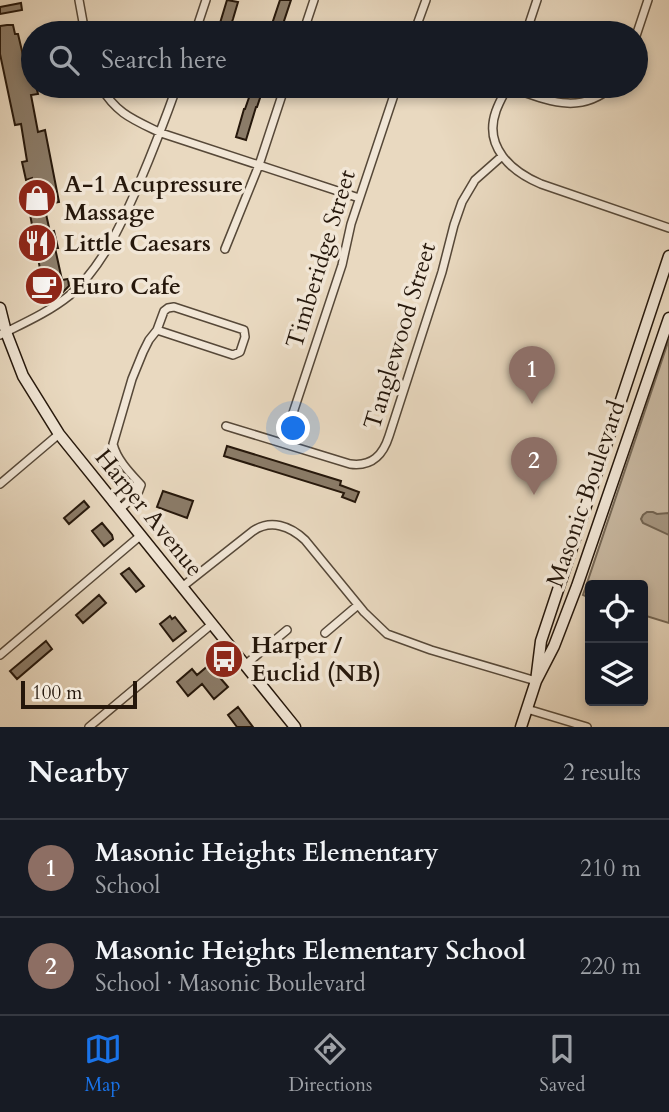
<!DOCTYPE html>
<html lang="en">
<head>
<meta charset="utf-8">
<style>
	body { margin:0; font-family:Cardo,serif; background:#242831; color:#f1f3f6 }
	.controls { position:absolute; right:21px; bottom:21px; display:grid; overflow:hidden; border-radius:7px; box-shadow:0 4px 10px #0003 }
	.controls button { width:63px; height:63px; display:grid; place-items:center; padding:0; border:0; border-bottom:2px solid #363941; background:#171b24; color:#f1f3f6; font:35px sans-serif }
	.scale { position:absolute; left:21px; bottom:18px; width:116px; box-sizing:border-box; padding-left:7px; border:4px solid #25170b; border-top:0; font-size:19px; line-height:24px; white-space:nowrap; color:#25170b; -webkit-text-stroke:5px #f1e6d6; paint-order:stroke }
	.you { position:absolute; left:294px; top:429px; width:24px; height:24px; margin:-18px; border:5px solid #fff; border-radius:50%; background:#1a73e8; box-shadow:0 0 0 10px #1a73e833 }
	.badge { display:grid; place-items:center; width:46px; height:46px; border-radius:50%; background:#1a73e8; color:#fff; font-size:23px; font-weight:700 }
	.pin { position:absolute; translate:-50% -58px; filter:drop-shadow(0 2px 4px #0008) }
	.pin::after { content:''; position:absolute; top:37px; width:24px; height:21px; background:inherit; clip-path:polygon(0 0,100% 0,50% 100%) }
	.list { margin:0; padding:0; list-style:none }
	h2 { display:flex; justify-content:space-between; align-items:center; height:91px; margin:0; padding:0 28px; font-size:30px }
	h2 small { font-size:23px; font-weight:400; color:#9ea1a6 }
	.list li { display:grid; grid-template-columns:46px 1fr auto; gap:21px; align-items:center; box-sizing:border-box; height:98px; padding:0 28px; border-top:2px solid #363941 }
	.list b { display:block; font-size:26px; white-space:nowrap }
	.list p { margin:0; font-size:23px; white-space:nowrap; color:#9ea1a6 }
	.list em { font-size:23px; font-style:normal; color:#9ea1a6 }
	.icon { flex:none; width:38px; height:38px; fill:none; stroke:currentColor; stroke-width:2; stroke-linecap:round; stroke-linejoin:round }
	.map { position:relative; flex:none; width:669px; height:727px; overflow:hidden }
	.search { position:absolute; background:#171b24; box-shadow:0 4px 10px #0003; left:21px; right:21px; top:21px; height:77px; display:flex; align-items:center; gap:18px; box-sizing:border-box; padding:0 24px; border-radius:38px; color:#9ea1a6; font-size:26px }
	.sheet { height:287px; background:#171b24 }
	nav { display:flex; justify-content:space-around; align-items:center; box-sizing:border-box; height:98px; border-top:2px solid #363941; background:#171b24; font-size:19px; color:#9ea1a6 }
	nav a { display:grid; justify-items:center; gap:4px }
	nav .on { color:#1a73e8 }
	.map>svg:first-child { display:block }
	.green { fill:#c8b8a1; stroke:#766856; stroke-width:2 }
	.water { fill:#a69782; stroke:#726452; stroke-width:2 }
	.building { fill:#8b7c69; stroke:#25170b; stroke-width:2 }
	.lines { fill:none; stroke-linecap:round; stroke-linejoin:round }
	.minor-casing { stroke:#564838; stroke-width:10 }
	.secondary-casing { stroke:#25170b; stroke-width:13 }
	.minor { stroke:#f1e6d6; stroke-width:7 }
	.secondary { stroke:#f1e6d6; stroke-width:10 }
	.labels { text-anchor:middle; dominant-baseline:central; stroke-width:7; stroke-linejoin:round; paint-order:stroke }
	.poi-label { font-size:24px; font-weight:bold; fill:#25170b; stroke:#f1e6d6; text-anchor:start }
	.street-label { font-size:24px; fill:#25170b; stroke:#f1e6d6 }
</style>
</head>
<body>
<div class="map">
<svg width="669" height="727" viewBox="0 0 669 727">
	<rect width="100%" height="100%" fill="#e9d9c0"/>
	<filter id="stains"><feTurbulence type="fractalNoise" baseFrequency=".00286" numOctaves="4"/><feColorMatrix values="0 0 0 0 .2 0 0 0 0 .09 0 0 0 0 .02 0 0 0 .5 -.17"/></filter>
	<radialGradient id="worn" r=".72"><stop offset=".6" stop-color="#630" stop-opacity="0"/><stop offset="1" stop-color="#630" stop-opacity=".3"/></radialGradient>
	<path class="green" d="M669,339V623L643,615V585H590V598L583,595Z"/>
	<path class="water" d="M647,512H653L657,514L669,513V535L643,523L641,519L643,515Z"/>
	<path class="building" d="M227,0L238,2L233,19L228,33H217Z
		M280,0H291L280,33H269Z
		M21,3L22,10L0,14V7Z
		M7,25H13L15,34H18L26,68L32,66L33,86H36L38,94L31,95L38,132L45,130L59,202L44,205L50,232L54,231L58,248H55L62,280L68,279L69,286L63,292H58L46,302L30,214L38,212L32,178L26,180L22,162L27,161L21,124L15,125L0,54V26Z
		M253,86H264L257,107H256L246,140L236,137L244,109H245Z
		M227,446L341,481L340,485L359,492L355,502L342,497L344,493L224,456Z
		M163,491L193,501L187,518L157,507Z
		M84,501L89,507L69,524L64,518Z
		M102,523L112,535L113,539L104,546L92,531Z
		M129,568L144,586L136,592L121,574Z
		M99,595L106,603L83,623L76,615Z
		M170,616L172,619L175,617L186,631L173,641L160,624Z
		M46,641L52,649L17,679L10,671Z
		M209,665L228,687L214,699L202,684L188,696L177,682L192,669L197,675Z
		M238,707L253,727H237L228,715Z"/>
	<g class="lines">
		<g class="minor-casing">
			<path id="minor" d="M79,0L85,33
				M195,33L206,0
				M303,33L314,0
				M414,33L426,0
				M526,33L537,0
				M636,36L648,0
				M100,86C117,114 132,119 161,133L359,198
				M506,86C545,99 578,117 613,86
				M508,86C504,94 499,102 496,111C483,147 512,172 541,184L669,228
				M225,249L259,165L285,86
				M0,335C24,323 49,312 70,295C102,267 121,225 138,186C152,153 165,120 177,86
				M226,426L350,464C372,467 383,455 389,436L442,272L454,225L462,202L475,180L501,157
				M283,443L342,265L351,224L397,86
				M0,484L59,434
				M141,485C130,473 117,460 113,444L132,379L143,352L149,340L157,330L164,311L168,308L174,307L244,330L245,337L240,352L233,355L157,330
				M113,503L130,487L141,485L138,493L119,510
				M182,587L253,531C271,519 290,526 305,540L364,612L387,634L431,650L536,681
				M325,633L358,605
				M0,655L140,536
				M245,665L287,630
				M527,709L587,727
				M89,727L212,624"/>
		</g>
		<g class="secondary-casing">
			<path id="secondary" d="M0,308L6,332L23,376L59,434L295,727
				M536,681L541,641L669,256
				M521,727L536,681L554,646L577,586L669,318"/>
		</g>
		<use href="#minor" class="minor"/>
		<use href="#secondary" class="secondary"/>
	</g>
	<defs>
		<g id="shop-disc" transform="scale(2.0125)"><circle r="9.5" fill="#8f2418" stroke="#f1e6d6"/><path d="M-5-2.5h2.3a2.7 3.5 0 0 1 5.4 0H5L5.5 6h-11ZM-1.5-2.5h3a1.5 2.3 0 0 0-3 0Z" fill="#fff"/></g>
		<g id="restaurant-disc" transform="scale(2.0125)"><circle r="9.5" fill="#8f2418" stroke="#f1e6d6"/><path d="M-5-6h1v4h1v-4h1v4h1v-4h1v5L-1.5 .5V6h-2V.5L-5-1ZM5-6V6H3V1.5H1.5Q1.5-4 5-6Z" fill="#fff"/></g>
		<g id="cafe-disc" transform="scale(2.0125)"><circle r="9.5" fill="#8f2418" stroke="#f1e6d6"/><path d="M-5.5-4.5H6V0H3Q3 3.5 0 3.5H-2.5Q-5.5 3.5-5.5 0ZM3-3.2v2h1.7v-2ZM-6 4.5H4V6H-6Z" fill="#fff"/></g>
		<g id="bus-disc" transform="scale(2.0125)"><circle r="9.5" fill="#8f2418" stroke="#f1e6d6"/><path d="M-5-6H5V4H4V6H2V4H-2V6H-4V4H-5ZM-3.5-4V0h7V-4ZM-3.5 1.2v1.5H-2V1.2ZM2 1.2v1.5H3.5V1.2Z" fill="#fff"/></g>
	</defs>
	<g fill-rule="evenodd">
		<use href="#shop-disc" x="37" y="198"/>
		<use href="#restaurant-disc" x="37" y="243"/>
		<use href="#cafe-disc" x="44" y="286"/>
		<use href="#bus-disc" x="224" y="659"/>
	</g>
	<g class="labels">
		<g class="poi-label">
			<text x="64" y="184">A-1 Acupressure<tspan x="64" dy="28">Massage</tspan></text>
			<text x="64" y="243">Little Caesars</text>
			<text x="71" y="286">Euro Cafe</text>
			<text x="251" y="645">Harper /<tspan x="251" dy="28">Euclid (NB)</tspan></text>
		</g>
		<g class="street-label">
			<text transform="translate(321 259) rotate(-73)">Timberidge Street</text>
			<text transform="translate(400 336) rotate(-73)">Tanglewood Street</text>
			<text transform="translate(586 494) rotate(-71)">Masonic Boulevard</text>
			<text transform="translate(149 513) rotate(51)">Harper Avenue</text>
		</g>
	</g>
	<rect width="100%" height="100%" filter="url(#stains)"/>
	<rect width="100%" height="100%" fill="url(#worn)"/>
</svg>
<div class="controls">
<button><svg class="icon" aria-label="locate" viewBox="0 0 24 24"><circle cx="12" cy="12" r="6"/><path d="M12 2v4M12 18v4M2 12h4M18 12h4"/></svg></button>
<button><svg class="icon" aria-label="layers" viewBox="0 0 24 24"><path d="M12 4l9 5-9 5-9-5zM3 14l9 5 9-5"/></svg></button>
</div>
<div class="scale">100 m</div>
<div class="you"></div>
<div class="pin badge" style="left:532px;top:404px;background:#8d6e63">1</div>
<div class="pin badge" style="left:534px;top:495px;background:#8d6e63">2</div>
<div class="search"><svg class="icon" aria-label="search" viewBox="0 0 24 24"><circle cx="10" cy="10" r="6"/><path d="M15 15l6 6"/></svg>Search here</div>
</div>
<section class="sheet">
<h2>Nearby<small>2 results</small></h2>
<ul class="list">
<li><span class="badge" style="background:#8d6e63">1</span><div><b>Masonic Heights Elementary</b><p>School</p></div><em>210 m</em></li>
<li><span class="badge" style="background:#8d6e63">2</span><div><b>Masonic Heights Elementary School</b><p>School · Masonic Boulevard</p></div><em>220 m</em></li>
</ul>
</section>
<nav>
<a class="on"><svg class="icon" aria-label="map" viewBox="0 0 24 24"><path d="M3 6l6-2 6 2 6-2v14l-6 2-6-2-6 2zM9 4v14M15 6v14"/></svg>Map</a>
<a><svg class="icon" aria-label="directions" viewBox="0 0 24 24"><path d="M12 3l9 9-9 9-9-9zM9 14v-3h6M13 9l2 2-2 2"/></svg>Directions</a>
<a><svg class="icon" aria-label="saved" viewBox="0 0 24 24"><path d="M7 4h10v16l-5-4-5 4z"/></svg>Saved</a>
</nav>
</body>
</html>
